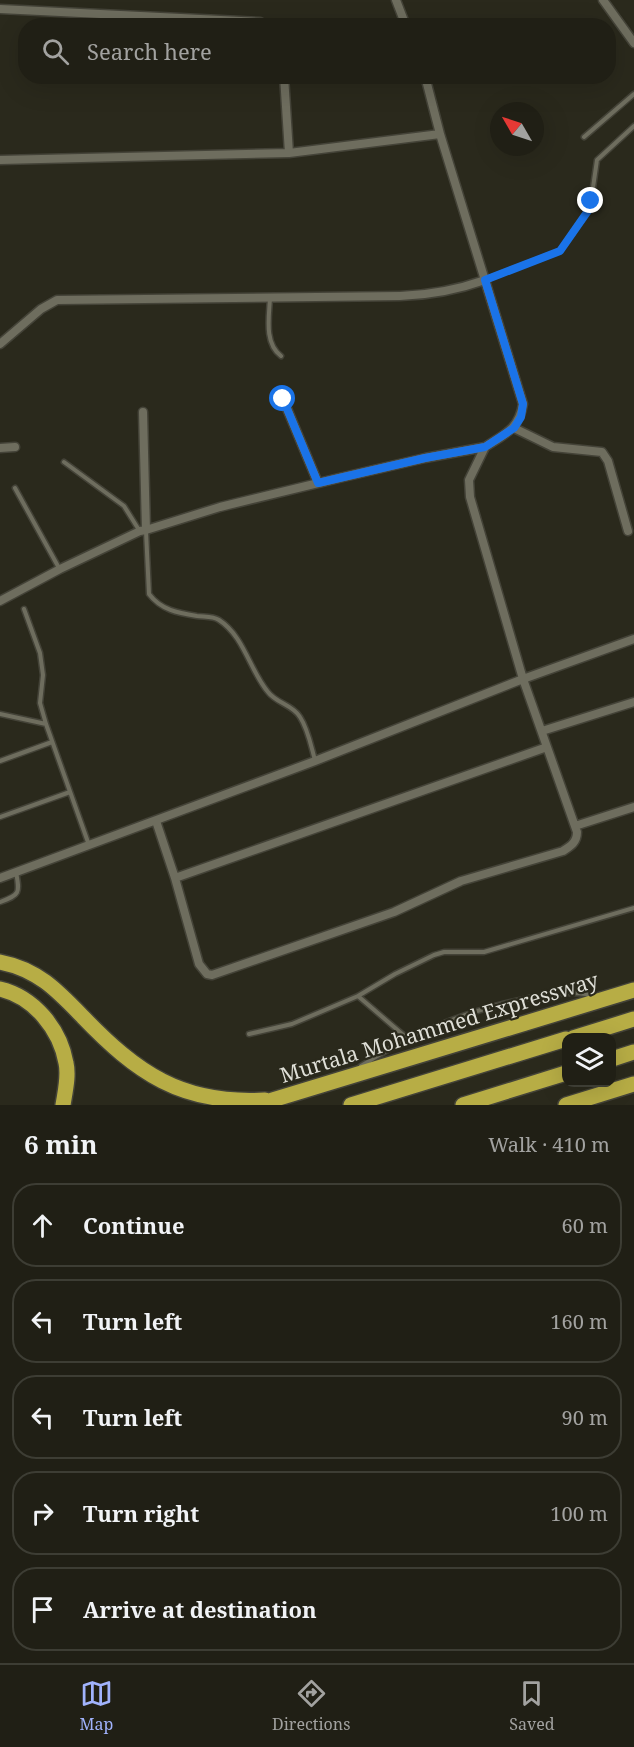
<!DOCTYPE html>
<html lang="en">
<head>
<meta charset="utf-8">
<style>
	body { margin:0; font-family:"Noto Serif",serif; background:#2d2c22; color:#f1f3f6 }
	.controls { position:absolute; right:18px; bottom:18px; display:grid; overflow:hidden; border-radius:12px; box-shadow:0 6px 24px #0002 }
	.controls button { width:54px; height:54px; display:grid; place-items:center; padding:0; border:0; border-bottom:2px solid #3d3d34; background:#201f15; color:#f1f3f6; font:30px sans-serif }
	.compass { position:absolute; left:490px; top:102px; width:54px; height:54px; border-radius:50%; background:#201f15; box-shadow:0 6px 24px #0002; rotate:309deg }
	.stop { position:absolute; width:18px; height:18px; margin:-14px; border:4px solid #1a73e8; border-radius:50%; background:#fff }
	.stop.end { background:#1a73e8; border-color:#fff; box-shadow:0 2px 6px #0008 }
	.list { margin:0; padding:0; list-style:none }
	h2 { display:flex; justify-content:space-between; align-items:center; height:78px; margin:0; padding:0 24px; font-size:26px }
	h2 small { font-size:20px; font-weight:400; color:#a2a2a0 }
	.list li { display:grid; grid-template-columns:39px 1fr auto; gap:18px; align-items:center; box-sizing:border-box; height:84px; margin:0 12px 12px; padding:0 12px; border:2px solid #3d3d34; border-radius:24px }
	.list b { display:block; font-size:22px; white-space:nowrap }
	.list em { font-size:20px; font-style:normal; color:#a2a2a0 }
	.icon { flex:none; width:33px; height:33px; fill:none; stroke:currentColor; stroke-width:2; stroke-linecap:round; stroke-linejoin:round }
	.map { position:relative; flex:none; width:634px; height:1105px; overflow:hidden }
	.search { position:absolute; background:#201f15; box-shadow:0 6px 24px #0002; left:18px; right:18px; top:18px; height:66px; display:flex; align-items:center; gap:15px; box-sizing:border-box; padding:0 21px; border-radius:24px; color:#a2a2a0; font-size:22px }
	.sheet { height:558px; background:#201f15 }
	nav { display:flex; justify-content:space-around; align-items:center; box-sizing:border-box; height:84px; border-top:2px solid #3d3d34; background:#201f15; font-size:16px; color:#a2a2a0 }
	nav a { display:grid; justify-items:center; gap:3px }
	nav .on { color:#a1b3fd }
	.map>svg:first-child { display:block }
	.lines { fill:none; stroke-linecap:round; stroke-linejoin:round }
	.lane-casing { stroke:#444338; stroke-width:7 }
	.street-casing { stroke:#444338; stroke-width:11 }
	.highway-casing { stroke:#444338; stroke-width:18 }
	.lane { stroke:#6e6d5e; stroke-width:4 }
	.street { stroke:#6e6d5e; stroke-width:8 }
	.highway { stroke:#b7ad45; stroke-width:15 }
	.route { stroke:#1a73e8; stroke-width:8 }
	.labels { text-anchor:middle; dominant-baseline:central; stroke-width:4.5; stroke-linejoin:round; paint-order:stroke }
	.street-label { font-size:21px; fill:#dfdfd7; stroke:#2a291c }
</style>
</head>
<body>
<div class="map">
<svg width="634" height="1105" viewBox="0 0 634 1105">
	<rect width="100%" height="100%" fill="#2a291c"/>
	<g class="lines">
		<g class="lane-casing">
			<path id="lane" d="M584,137L634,94
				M485,280L560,251L590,208L597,160L634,126
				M270,298C269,317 264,343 281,356
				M64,462L124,506L139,530
				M15,488L59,568
				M146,531L149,594C161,610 178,613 197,616C205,617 213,616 219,620C244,636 250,671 268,692C276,703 293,705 300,717C308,729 311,746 315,760
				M24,609L40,653L43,675L40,703L46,724L89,845
				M0,714L46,724
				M0,761L52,742
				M0,817L70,792
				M0,902C20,895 20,893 16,872
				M358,996L408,1039
				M249,1034L292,1024L358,996L395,974L434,955L444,952H484L634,908
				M361,1066C416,1031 477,1006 541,996C559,994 579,990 596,997"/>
		</g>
		<g class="street-casing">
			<path id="street" d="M396,0L406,26
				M603,0L634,43
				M0,9L260,22L267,26
				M284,76L289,153
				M425,76L440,134
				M0,160L289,153L440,134L523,404C519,429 505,434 485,447
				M0,344L41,309L57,300L400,296C430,295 457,290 485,280
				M283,399L318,483
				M143,412L146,530
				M514,428L553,447L602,452L608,461L628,531
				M0,448L15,447
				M0,601L60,569L140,531L146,530L220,507L339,478L425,458L485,447L469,480L470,497L523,679L577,832C577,842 571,846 563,851L461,881L394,912L212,975L207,974L199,964L175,878L156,821
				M542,731L634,702
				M575,826L634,807
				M0,878L315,761L523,679L634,639
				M175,878L547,747"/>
		</g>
		<g class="highway-casing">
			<path id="highway" d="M0,962C37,969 57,990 83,1017C136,1072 181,1105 265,1100
				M0,989C34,997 60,1029 66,1063C69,1076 65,1092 63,1105
				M573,1038L634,1019
				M612,1059L634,1052
				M256,1105L634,990
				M351,1105L566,1039
				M463,1105L566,1073
				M566,1105L634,1084"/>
		</g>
		<use href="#lane" class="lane"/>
		<use href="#street" class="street"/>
		<use href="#highway" class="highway"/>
	</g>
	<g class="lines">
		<path class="route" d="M283,399L318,483L425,458L485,447L514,428L521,417L523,404L485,280L560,251L590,208L591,201"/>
	</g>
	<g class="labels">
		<g class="street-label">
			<text transform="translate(439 1027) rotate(-17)">Murtala Mohammed Expressway</text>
		</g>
	</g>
</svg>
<div class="controls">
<button><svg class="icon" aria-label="layers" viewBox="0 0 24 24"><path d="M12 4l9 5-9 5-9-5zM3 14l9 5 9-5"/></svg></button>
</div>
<svg class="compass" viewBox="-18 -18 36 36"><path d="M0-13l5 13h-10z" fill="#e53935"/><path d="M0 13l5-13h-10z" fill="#a2a2a0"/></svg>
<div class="stop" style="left:283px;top:399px"></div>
<div class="stop end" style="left:591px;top:201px"></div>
<div class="search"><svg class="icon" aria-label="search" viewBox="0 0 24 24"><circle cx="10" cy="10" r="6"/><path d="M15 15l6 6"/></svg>Search here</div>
</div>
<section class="sheet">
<h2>6 min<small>Walk · 410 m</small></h2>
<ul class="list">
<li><svg class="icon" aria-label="ahead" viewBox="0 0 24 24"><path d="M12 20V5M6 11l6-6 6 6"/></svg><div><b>Continue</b></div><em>60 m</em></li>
<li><svg class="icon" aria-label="left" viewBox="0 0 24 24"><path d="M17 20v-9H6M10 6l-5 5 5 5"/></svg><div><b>Turn left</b></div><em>160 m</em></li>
<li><svg class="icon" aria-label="left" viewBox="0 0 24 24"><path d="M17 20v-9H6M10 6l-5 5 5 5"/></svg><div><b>Turn left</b></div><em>90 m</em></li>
<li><svg class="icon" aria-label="right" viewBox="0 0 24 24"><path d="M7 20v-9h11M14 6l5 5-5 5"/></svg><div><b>Turn right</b></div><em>100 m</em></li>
<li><svg class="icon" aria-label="arrive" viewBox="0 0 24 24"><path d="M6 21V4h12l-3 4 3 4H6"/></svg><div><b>Arrive at destination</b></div></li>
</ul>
</section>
<nav>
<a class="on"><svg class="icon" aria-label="map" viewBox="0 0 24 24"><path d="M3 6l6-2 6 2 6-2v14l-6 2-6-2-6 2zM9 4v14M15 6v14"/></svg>Map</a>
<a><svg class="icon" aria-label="directions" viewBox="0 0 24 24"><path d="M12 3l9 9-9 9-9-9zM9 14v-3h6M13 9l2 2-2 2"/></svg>Directions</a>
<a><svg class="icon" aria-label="saved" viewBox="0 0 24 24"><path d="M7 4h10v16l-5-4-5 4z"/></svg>Saved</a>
</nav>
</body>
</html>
